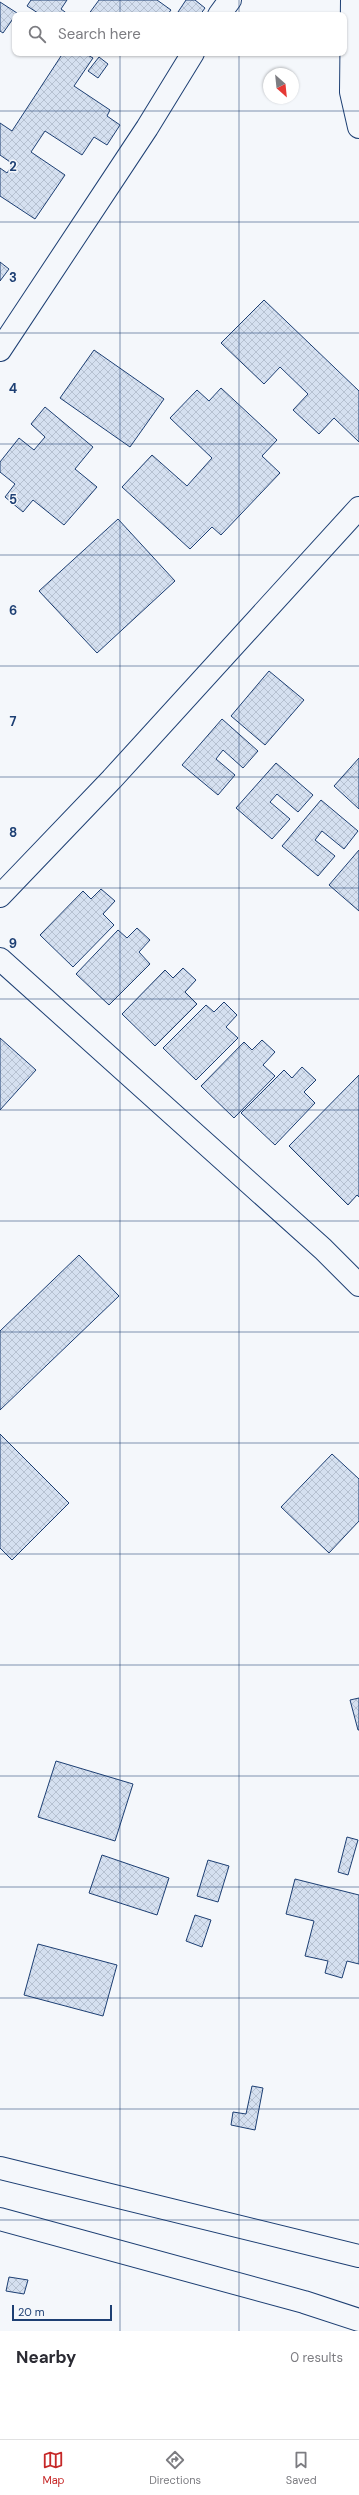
<!DOCTYPE html>
<html lang="en">
<head>
<meta charset="utf-8">
<style>
	body { margin:0; font-family:"DM Sans",sans-serif; background:#f2f2f3; color:#2b2b33 }
	.compass { position:absolute; left:263px; top:68px; width:36px; height:36px; border-radius:50%; background:#fff; box-shadow:0 1px 3px #0004; rotate:153deg }
	.scale { position:absolute; left:12px; bottom:10px; width:100px; box-sizing:border-box; padding-left:4px; border:2px solid #1d3f73; border-top:0; font-size:11px; line-height:14px; white-space:nowrap; color:#1d3f73; -webkit-text-stroke:3px #f4f7fb; paint-order:stroke }
	.list { margin:0; padding:0; list-style:none }
	h2 { display:flex; justify-content:space-between; align-items:center; height:52px; margin:0; padding:0 16px; font-size:17px }
	h2 small { font-size:13px; font-weight:400; color:#7c7c81 }
	.icon { flex:none; width:22px; height:22px; fill:none; stroke:currentColor; stroke-width:2; stroke-linecap:round; stroke-linejoin:round }
	.map { position:relative; flex:none; width:359px; height:2331px; overflow:hidden }
	.search { position:absolute; background:#fff; box-shadow:0 1px 3px #0004; left:12px; right:12px; top:12px; height:44px; display:flex; align-items:center; gap:10px; box-sizing:border-box; padding:0 14px; border-radius:8px; color:#7c7c81; font-size:15px }
	.sheet { height:108px; background:#fff }
	nav { display:flex; justify-content:space-around; align-items:center; box-sizing:border-box; height:56px; border-top:1px solid #e1e1e2; background:#fff; font-size:11px; color:#7c7c81 }
	nav a { display:grid; justify-items:center; gap:2px }
	nav .on { color:#c62828 }
	.map>svg:first-child { display:block }
	.building { fill:url(#building-cross-hatch); stroke:#1d3f73 }
	.lines { fill:none; stroke-linecap:round; stroke-linejoin:round }
	.minor-casing { stroke:#1d3f73; stroke-width:24 }
	.trunk-casing { stroke:#1d3f73; stroke-width:24 }
	.minor { stroke:#f4f7fb; stroke-width:22 }
	.trunk { stroke:#f4f7fb; stroke-width:22 }
	.grid { fill:none; stroke:#1d3f73; stroke-width:1; stroke-opacity:0.55 }
	.grid-label { font-size:13px; text-anchor:middle; font-weight:bold; fill:#1d3f73; stroke:#f4f7fb; stroke-width:3; stroke-linejoin:round; paint-order:stroke }
</style>
</head>
<body>
<div class="map">
<svg width="359" height="2331" viewBox="0 0 359 2331">
	<defs>
		<pattern id="building-cross-hatch" width="8" height="8" patternUnits="userSpaceOnUse"><rect width="8" height="8" fill="#d5e0f0"/><path d="M0 0l8 8M0 8l8-8" fill="none" stroke="#b6c1d1"/></pattern>
	</defs>
	<rect width="100%" height="100%" fill="#f4f7fb"/>
	<path class="building" d="M31,0H67L61,9L69,15H41L27,6Z
		M99,0H157L171,10L167,15H88Z
		M186,0H195L205,8L200,15H183L178,12Z
		M0,2L17,13L3,33L0,31Z
		M63,53H84L93,58L74,86L110,110L107,116L120,125L107,145L94,137L82,155L45,131L31,152L65,175L35,219L0,196V168L7,173L13,164L0,155V123L12,131Z
		M99,57L108,64L98,78L88,71Z
		M0,262L9,269L0,281Z
		M264,300L359,391V442L334,418L319,434L293,410L308,394L280,367L264,384L221,343Z
		M94,350L164,399L130,447L60,398Z
		M221,388L277,440L262,456L280,473L221,535L212,527L190,549L122,487L152,455L187,486L212,458L170,418L197,390L209,401Z
		M45,407L93,447L75,469L97,487L64,525L33,500L23,512L5,497L15,484L0,472V462L19,438L34,450L45,437L31,424Z
		M118,519L175,581L97,653L39,591Z
		M269,671L304,700L265,745L231,716Z
		M222,719L258,751L243,768L223,750L216,759L235,775L218,795L182,765Z
		M359,758V809L334,786Z
		M276,763L313,795L298,812L277,794L270,802L290,819L272,839L236,808Z
		M321,800L358,831L344,849L322,831L315,840L335,856L318,876L282,846Z
		M359,850V911L329,885Z
		M101,889L115,901L103,914L114,925L73,967L40,935L83,891L91,899Z
		M137,928L150,940L139,952L150,964L109,1005L76,974L118,930L127,938Z
		M183,968L196,980L185,992L197,1004L155,1046L122,1014L165,970L173,978Z
		M224,1002L237,1015L226,1027L238,1038L196,1080L163,1048L206,1005L214,1012Z
		M0,1038L36,1070L0,1110Z
		M262,1040L275,1052L263,1065L275,1076L234,1118L201,1086L244,1042L252,1050Z
		M302,1067L316,1080L304,1092L315,1103L275,1145L241,1113L284,1070L292,1078Z
		M359,1075V1197L357,1195L348,1205L289,1146Z
		M79,1255L119,1296L0,1410V1331Z
		M0,1434L69,1503L12,1560L0,1548Z
		M332,1454L359,1479V1521L329,1553L281,1507Z
		M359,1698V1730H358L350,1700Z
		M56,1761L133,1784L115,1841L38,1817Z
		M347,1837L358,1840L348,1875L338,1872Z
		M102,1855L169,1878L157,1915L89,1893Z
		M208,1860L229,1866L218,1902L197,1896Z
		M295,1879L359,1895V1964L347,1961L342,1978L325,1973L328,1961L305,1956L314,1921L286,1914Z
		M195,1915L211,1920L202,1947L186,1941Z
		M38,1944L117,1965L103,2016L24,1995Z
		M252,2086L263,2088L255,2130L231,2125L233,2112L246,2114Z
		M9,2277L28,2280L24,2294L6,2291Z"/>
	<g class="lines">
		<g class="minor-casing">
			<path id="minor" d="M352,0L351,92L359,127
				M219,15L230,0
				M0,350L147,128L193,53
				M0,896L112,779L359,508
				M0,959L323,1249L359,1285"/>
		</g>
		<g class="trunk-casing">
			<path id="trunk" d="M0,2168L359,2256
				M0,2219L304,2302L359,2320"/>
		</g>
		<use href="#minor" class="minor"/>
		<use href="#trunk" class="trunk"/>
	</g>
	<path class="grid" d="M120,0V15M239,0V15M120,53V2331M239,53V2331M0,111H359M0,222H359M0,333H359M0,444H359M0,555H359M0,666H359M0,777H359M0,888H359M0,999H359M0,1110H359M0,1221H359M0,1332H359M0,1443H359M0,1554H359M0,1665H359M0,1776H359M0,1887H359M0,1998H359M0,2109H359M0,2220H359"/>
	<g class="grid-label">
		<text x="13" y="171">2</text>
		<text x="13" y="282">3</text>
		<text x="13" y="393">4</text>
		<text x="13" y="504">5</text>
		<text x="13" y="615">6</text>
		<text x="13" y="726">7</text>
		<text x="13" y="837">8</text>
		<text x="13" y="948">9</text>
	</g>
</svg>
<svg class="compass" viewBox="-18 -18 36 36"><path d="M0-13l5 13h-10z" fill="#e53935"/><path d="M0 13l5-13h-10z" fill="#7c7c81"/></svg>
<div class="scale">20 m</div>
<div class="search"><svg class="icon" aria-label="search" viewBox="0 0 24 24"><circle cx="10" cy="10" r="6"/><path d="M15 15l6 6"/></svg>Search here</div>
</div>
<section class="sheet">
<h2>Nearby<small>0 results</small></h2>
<ul class="list">
</ul>
</section>
<nav>
<a class="on"><svg class="icon" aria-label="map" viewBox="0 0 24 24"><path d="M3 6l6-2 6 2 6-2v14l-6 2-6-2-6 2zM9 4v14M15 6v14"/></svg>Map</a>
<a><svg class="icon" aria-label="directions" viewBox="0 0 24 24"><path d="M12 3l9 9-9 9-9-9zM9 14v-3h6M13 9l2 2-2 2"/></svg>Directions</a>
<a><svg class="icon" aria-label="saved" viewBox="0 0 24 24"><path d="M7 4h10v16l-5-4-5 4z"/></svg>Saved</a>
</nav>
</body>
</html>
